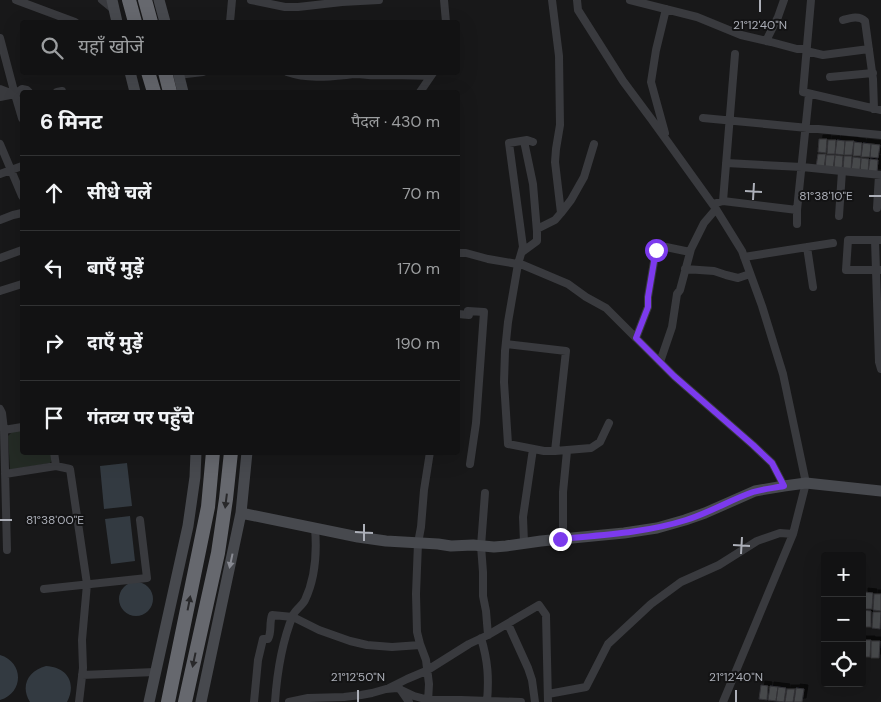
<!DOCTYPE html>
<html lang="hi">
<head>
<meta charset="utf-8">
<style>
	body { margin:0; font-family:"DM Sans","Noto Sans Devanagari",sans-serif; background:#1b1b1c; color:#f1f3f6 }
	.controls { position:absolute; right:15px; bottom:15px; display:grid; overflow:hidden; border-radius:5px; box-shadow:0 5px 20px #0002 }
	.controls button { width:45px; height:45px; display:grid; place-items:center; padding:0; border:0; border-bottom:1px solid #313233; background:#121213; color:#f1f3f6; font:25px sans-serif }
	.stop { position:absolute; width:15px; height:15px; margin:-11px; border:4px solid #7c3aed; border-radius:50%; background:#fff }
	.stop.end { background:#7c3aed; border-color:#fff; box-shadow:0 1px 5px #0008 }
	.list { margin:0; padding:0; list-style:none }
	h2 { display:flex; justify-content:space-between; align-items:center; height:65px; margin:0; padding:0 20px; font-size:21px }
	h2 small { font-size:16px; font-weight:400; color:#9c9ea0 }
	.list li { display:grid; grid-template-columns:32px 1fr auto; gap:15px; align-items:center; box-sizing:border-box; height:75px; padding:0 20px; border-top:1px solid #313233 }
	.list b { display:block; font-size:19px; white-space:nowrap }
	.list em { font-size:16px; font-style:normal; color:#9c9ea0 }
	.icon { flex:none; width:28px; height:28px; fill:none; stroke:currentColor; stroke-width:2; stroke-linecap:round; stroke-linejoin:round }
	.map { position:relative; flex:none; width:881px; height:702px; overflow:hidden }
	.search { position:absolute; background:#121213; box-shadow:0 5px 20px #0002; left:20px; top:20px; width:440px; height:55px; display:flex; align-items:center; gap:12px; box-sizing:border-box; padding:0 18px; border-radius:5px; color:#9c9ea0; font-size:19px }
	.panel { position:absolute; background:#121213; box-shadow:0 5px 20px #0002; left:20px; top:90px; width:440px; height:365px; border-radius:5px }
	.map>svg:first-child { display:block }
	.green { fill:#242b25 }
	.water { fill:#333a41 }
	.building { fill:#47484c; stroke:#323235; filter:url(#shadow) }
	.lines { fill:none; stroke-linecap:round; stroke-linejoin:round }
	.street { stroke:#393a3e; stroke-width:8 }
	.secondary { stroke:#47494e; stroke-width:11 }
	.highway { stroke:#66686e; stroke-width:14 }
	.oneway { fill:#28282a }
	.oneway2 { fill:#898b93 }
	.route { stroke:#7c3aed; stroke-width:6 }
	.ticks { fill:none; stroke:#acafb8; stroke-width:2 }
	.ticks-label { font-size:12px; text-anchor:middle; fill:#acafb8; stroke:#131314; stroke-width:4; stroke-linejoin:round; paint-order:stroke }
</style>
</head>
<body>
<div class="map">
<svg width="881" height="702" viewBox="0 0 881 702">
	<defs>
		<filter id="shadow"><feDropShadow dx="4" dy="-4" stdDeviation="0" flood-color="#0009"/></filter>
	</defs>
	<rect width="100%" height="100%" fill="#181819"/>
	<path class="green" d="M22,430V452L51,453L52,460L50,463L10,470L8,436L12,432Z"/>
	<path class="water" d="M127,463L132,506L104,509L100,466Z
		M130,516L135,561L111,564L105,519Z
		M119 599a17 17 0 1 1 34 0a17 17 0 1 1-34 0Z
		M0,655C24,662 24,693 0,700Z
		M46,666C67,667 77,683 67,702H30C20,686 28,671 46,666Z"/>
	<path class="building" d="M819,139H827L826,153L818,152Z
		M828,140H836L835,154H827Z
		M837,140L845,141L844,155L835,154Z
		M845,141H854L852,155H844Z
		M854,142L862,143L861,156H853Z
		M863,143L871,144L870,157H861Z
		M871,144L880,145L878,158L870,157Z
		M818,154H826L824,168L816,167Z
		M826,155H835L833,169H825Z
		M835,155L843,156L842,170L834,169Z
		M844,156H852L851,170H843Z
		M853,157L861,158L860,172L851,171Z
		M861,158L869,159L868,173L860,172Z
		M870,159L878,160L877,173H868Z
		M864,592L873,593L872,609H864Z
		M874,594H881V611L873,610Z
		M863,610L871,611V627H862Z
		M873,612H881L880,629L872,628Z
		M862,640H871L870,657H862Z
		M871,641H880L879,658H871Z
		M761,685L768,686L767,700L759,699Z
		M770,686L778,687L776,701L768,700Z
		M778,687L786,688L784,702L776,701Z
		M796,688L804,689L802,702H794Z
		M787,689H795L793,702H785Z"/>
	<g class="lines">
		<path class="street" d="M16,0L75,22
			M102,0L113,9
			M251,0L285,7H298L342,2L379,0
			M444,0L446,22
			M577,0L578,10L623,81L652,120L716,209L742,251L762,306L783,374L806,483L793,534L723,702
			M630,0L697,17L741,35L771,42L797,49H807
			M811,0L803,92L881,110
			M843,20C850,18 859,15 865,21L873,79L874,109
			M230,22L232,0
			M0,38L14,91L22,118
			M766,41L778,17L784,0
			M806,51L823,55L869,49
			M287,72C310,80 333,76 356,74C364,74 372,76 379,75C396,75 413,75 430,76
			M178,75L203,72
			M830,77L873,73
			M0,89L13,94
			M57,92L62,91V92
			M420,92L433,73
			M0,97L15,94L22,89L27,90L29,92
			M703,118L881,135
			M665,133L651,82L656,50L666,9
			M533,142L527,140L509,143L523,247L518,264L508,322L505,351L504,382L508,444L544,451H555
			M0,144L22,196
			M726,163L802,167L881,175
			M0,174L22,166
			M723,201L735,54
			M713,204L723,201L797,210L809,94
			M877,208L879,175
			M561,213L571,200L584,177L594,144
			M839,216L842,171
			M0,220L13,215L22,213
			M797,224V210
			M537,229L555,220L561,213L555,162L556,149L560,125L559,56L552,0
			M875,240H848L846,270H880
			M881,240H875L879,362L881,369
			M807,247L813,287
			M522,252L537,241V232L533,184L524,141
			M458,253H466L488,259L523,265L568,284L586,297L606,308L674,376L753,445L772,463L784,486
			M744,257L833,243
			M0,258L22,250
			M685,269L714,271L726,275L738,278L750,274
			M0,291L22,284
			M458,314L469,315L468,311L484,312L476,423L470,464
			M636,338L648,307V297L656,250L666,247L690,252
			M506,344L566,351L555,451L591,448L600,442L609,423
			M660,362L672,327L677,294L680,290L691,249L704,223L716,209
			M0,409L2,413L4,430L7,550
			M4,430L22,427
			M54,452L56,466
			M5,474L56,466L70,469L87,584L82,640L83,668L79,702
			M485,493L481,546L483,572V596L486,611L488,635
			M560,539L563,528V492L567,451
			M524,543L523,517L533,449
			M44,589L147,578L140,520
			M508,624L528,668L532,680L535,702
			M481,638C488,661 489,678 487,702
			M82,675L155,672
			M389,688L407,679L426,671L469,644L488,635L539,605L546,615L548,702
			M400,689L409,702
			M548,694L586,687L608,644L651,604L681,582L719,565L757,541L780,533L793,534
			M254,702L258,660L263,639H268C272,632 269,624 272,615L293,617L319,630L350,641L367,645L392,647L420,645
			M275,702C277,673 282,642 293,615C296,609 302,606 305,600C315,579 317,552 315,528
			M289,702L308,698L344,697L361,695L372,693L386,689L397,688L414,696L429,700H461L521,702
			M428,702L429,684L426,660L420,644L417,632L416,594L418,543L421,527L424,490L430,452"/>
		<path class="secondary" d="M112,0L117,22
			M159,0L165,22
			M130,72L135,92
			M178,72L183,92
			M241,513L358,537L386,541L438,544L451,546L473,545L494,547L506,546L541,541L624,533L657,528L685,520L705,513L755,491L784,486L806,483L881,491
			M149,702L188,526L195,477L196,452
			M201,702L241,513L247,452"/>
		<path class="highway" d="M129,0L135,22
			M145,0L151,22
			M148,72L154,92
			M165,72L170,92
			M168,702L208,507L213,452
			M185,702L218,553L226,499L231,452"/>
	</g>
	<defs><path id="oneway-solid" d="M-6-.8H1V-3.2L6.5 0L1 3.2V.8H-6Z" transform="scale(1.25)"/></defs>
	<g class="oneway">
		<use href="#oneway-solid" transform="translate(226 501) rotate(97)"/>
		<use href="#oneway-solid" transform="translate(189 603) rotate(-79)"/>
		<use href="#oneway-solid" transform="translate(194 660) rotate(102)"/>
	</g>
	<use class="oneway2" href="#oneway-solid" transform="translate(231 561) rotate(102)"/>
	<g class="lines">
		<path class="route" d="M560,539C602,535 645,533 686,520C709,513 730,500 753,492C763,489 774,488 784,486L772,463L753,445L674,376L636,338L648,307V297L656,250"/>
	</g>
	<path class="ticks" d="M760,12V0M745,191L762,192M869,196H881M753,200L754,183M0,520H12M355,532L373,533M364,541V524M733,545L750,546M741,554L742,537M358,702V690M736,702V690"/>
	<g class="ticks-label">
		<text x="760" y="29">21°12'40"N</text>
		<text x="826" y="200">81°38'10"E</text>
		<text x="55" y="524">81°38'00"E</text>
		<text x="358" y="681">21°12'50"N</text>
		<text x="736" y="681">21°12'40"N</text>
	</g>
</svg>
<div class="controls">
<button>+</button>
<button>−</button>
<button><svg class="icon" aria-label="locate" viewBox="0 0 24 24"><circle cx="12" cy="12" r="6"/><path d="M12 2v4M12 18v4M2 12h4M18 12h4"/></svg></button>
</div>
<div class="stop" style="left:656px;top:250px"></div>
<div class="stop end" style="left:560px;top:539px"></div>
<div class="search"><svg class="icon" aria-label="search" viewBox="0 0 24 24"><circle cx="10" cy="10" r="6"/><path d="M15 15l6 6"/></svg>यहाँ खोजें</div>
<section class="panel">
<h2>6 मिनट<small>पैदल · 430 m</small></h2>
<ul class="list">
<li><svg class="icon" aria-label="ahead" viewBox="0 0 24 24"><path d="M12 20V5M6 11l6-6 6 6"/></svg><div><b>सीधे चलें</b></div><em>70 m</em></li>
<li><svg class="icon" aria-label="left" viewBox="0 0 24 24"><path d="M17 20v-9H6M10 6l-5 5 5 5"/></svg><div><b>बाएँ मुड़ें</b></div><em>170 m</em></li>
<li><svg class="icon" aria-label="right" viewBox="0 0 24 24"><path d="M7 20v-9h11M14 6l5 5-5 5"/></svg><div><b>दाएँ मुड़ें</b></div><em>190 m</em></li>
<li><svg class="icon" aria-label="arrive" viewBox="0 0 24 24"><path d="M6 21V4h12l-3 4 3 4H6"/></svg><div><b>गंतव्य पर पहुँचे</b></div></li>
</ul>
</section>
</div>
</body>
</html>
